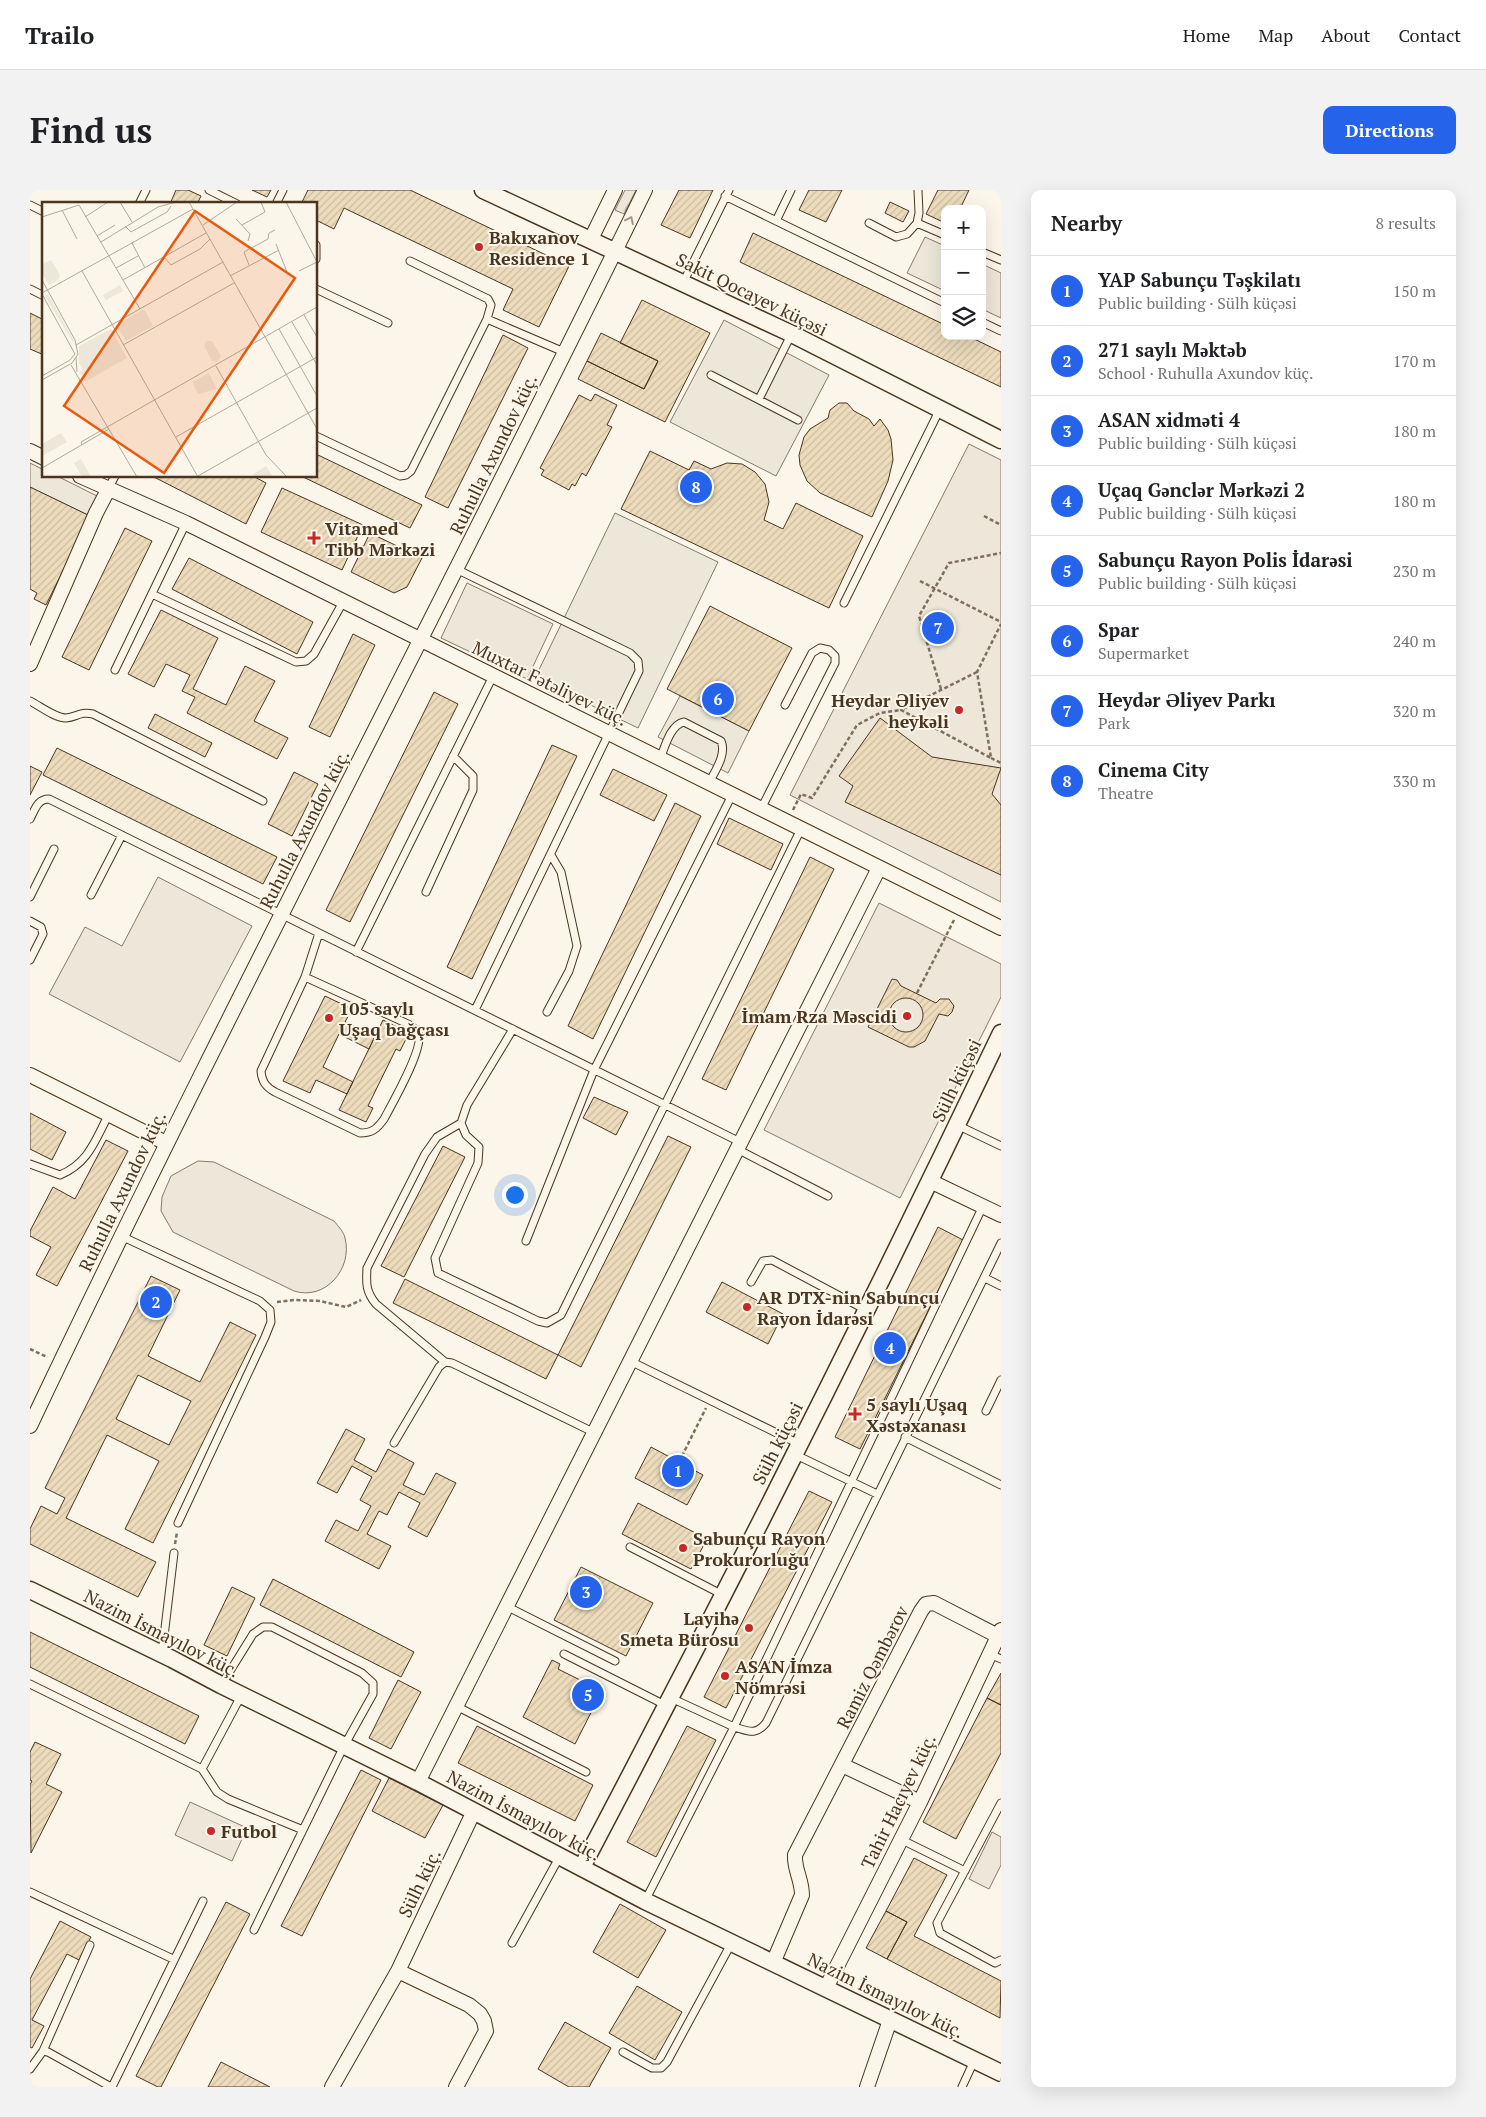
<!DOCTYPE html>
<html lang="en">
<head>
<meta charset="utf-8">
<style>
	body { margin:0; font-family:"PT Serif",serif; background:#f2f2f2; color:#202124 }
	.controls { position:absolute; right:15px; top:15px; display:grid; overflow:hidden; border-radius:10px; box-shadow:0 5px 20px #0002 }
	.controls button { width:45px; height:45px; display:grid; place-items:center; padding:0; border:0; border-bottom:1px solid #e0e0e0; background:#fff; color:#202124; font:25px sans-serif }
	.you { position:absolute; left:484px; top:1004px; width:18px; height:18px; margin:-12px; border:4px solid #fff; border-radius:50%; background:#1a73e8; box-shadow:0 0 0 8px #1a73e833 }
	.badge { display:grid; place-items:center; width:32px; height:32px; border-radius:50%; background:#2563eb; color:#fff; font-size:16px; font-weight:700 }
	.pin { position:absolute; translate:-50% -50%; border:2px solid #fff; box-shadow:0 1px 5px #0006 }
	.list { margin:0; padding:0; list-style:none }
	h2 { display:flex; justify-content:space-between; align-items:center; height:65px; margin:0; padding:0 20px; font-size:21px }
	h2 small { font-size:16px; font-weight:400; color:#757577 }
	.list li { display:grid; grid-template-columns:32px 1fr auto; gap:15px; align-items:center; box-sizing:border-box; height:70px; padding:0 20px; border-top:1px solid #e0e0e0 }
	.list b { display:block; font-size:19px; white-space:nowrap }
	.list p { margin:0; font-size:16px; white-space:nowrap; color:#757577 }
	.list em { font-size:16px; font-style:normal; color:#757577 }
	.icon { flex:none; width:28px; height:28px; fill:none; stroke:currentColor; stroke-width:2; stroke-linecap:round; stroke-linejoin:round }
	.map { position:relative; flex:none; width:971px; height:1897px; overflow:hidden; border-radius:10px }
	header { display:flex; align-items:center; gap:30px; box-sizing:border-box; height:70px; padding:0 25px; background:#fff; border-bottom:1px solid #e0e0e0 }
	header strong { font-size:24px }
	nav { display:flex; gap:28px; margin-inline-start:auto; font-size:18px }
	.intro { display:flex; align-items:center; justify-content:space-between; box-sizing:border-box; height:120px; padding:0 30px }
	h1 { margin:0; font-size:35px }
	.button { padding:12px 22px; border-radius:10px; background:#2563eb; color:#fff; font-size:18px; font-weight:700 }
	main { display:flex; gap:30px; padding:0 30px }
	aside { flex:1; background:#fff; border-radius:10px; box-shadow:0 5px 20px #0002 }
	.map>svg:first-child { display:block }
	.forest { fill:url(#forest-firs); stroke:#887966 }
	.park { fill:#ede6d9; stroke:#887966 }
	.parking { fill:#ede7d9; stroke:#887966 }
	.building { fill:url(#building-hatch); stroke:#4a3520; fill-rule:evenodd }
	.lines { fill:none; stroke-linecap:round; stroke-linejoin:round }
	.service-casing { stroke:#4a3520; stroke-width:9 }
	.minor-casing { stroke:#4a3520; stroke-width:16 }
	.tertiary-casing { stroke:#4a3520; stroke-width:19 }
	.path { stroke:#7f6f5c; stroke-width:2.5; stroke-dasharray:4 2.5; stroke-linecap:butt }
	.service { stroke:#fbf6e9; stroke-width:7 }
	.minor { stroke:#fbf6e9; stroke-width:14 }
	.tertiary { stroke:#fbf6e9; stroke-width:16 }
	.oneway { stroke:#a29684 }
	.poi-dot { fill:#c62828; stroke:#fbf6e9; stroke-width:2 }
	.labels { text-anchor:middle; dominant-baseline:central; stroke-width:4; stroke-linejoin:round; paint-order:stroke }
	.poi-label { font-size:18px; font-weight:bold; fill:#4a3520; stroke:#fbf6e9; text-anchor:start }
	.street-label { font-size:18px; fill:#4a3520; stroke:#fbf6e9 }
	.inset-road { fill:none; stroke:#b4a999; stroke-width:1 }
	.view { fill:#e8590c; fill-opacity:0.15; stroke:#e8590c; stroke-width:2.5 }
	.inset-edge { fill:none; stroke:#4a3520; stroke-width:2.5 }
</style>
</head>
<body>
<header>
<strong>Trailo</strong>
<nav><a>Home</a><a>Map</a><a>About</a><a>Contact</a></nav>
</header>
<div class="intro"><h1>Find us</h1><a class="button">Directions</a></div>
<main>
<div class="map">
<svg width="971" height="1897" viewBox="0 0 971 1897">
	<defs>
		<pattern id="forest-firs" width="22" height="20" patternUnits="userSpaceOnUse" patternTransform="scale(1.25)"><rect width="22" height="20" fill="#ede6d9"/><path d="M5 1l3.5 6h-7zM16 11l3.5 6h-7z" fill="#cdc6ba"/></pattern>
		<pattern id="building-hatch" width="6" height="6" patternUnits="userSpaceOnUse" patternTransform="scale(1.25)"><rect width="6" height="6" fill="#ecdcbc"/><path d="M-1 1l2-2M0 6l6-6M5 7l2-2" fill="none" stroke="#ccbda1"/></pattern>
	</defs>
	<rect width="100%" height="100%" fill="#fbf6e9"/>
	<path class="forest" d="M595,0H606L594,24L585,20Z"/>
	<path class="park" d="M895,47L915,56V101L877,83Z
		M952,74L971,83V128L952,119Z
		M939,254L971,270V712L760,605Z
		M437,393L523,434L497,489L411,448Z
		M128,687L222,736L150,872L19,804L55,737L92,756Z
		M849,713L971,774V807L870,1008L734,940Z
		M168,971L184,972L304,1031C308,1036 314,1042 315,1048C323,1079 295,1111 264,1101L143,1042L131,1021L132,1007L141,986Z
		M160,1612L217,1638L202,1671L145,1645Z
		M962,1642L971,1647V1675L959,1699L939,1689Z"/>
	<path class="parking" d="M694,130L799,185L746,286L640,232Z
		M0,273L14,280V286H27L69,307L60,326L0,297Z
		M585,323L688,372L608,538L505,488Z
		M650,506L719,541L698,583L628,547Z"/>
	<path class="building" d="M146,0H158L171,6L167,14H140Z
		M222,0H241L237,7Z
		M278,0H380L539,76L509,137L473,120L483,99L314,18L304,39L286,30V14H271Z
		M649,0H683L660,48L631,35Z
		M779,0H812L796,32L769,20Z
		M908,0H939L930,19H915V33L896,24Z
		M860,12L879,21L873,32L855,23Z
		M723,43L915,135V146H938L971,162V197L710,72Z
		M612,110L680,143L635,232L548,189L557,171L614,199L628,171L590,153Z
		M0,123L14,130V165L0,159Z
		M571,143L628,171L614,199L557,171Z
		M473,145L498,158L418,318L395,307Z
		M565,204L587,215L577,235L582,237L556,286L552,283L545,296L542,294L539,300L511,285L514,280L510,278L549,205L561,211Z
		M809,213H817L824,221L839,229L844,236L850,229L858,240L861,249L863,270L858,291L842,327L790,303L777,291L770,275L769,265L774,247L780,239L798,228L800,220Z
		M620,261L659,280L664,271L681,279L697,273L712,274L725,282L735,294L739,312L734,330L753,339L766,313L833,346L799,418L591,319Z
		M286,264L392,315L380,338L271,286H286Z
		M122,286H223L236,293L216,334Z
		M0,297L60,326L16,415L4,409L7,403L0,399Z
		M252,298L333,335L312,380L231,342Z
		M95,338L122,351L59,480L32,467Z
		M340,343L392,368L377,397L364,403L321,382Z
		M159,368L283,432L267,464L142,399Z
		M680,416L762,458L719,541L637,499Z
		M131,420L188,448L163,499L196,515L215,476L245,491L224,531L258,548L247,569L157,523L165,507L152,501L160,485L136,474L124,497L98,484Z
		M323,444L345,455L300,547L279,537Z
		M404,502L428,514L320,732L296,720Z
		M125,524L182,553L175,567L118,538Z
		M850,528L902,567L971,578L962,604L971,615V685L815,612L823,596L809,586Z
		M522,555L547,566L442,789L417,777Z
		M27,558L247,667L233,694L13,585Z
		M0,576L12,582L0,605Z
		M583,579L637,605L624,631L570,605Z
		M264,582L288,594L262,646L238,634Z
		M645,613L671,626L563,849L538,836Z
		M699,628L753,654L741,680L687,654Z
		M780,667L804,679L696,900L672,889Z
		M862,789L867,790L871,796L906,813L910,809H919L924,816L922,822L918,826L909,824L895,851L884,857H879L838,837Z
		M295,806L322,819L315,832L345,846L339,859L309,844L293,877L323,892L317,904L286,890L280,903L253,891Z
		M859 825a17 17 0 1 1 34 0a17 17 0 1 1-34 0Z
		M353,830L379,843L370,861L366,859L338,916L343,918L336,932L309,920Z
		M564,907L598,922L586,945L553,928Z
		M0,923L36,942L22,970L0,959Z
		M638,946L661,957L551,1177L528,1165Z
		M76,950L98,961L27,1096L6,1085L21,1057L0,1046V1041L23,997L45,1009Z
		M413,956L435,967L374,1087L351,1076Z
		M908,1037L933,1050L830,1259L805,1247Z
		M121,1086L150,1100L118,1166L170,1192L200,1132L226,1145L123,1353L95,1339L129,1271L77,1245L36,1328L126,1372L108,1407L0,1354V1339L11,1316L27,1324L35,1308L15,1298ZM108,1185L161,1211L139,1255L86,1229Z
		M375,1089L528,1165L516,1189L363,1113Z
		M692,1092L753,1124L738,1154L676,1122Z
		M316,1239L335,1249L324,1270L346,1282L358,1259L384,1273L373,1295L394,1305L406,1283L426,1293L397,1347L378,1337L390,1313L369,1302L357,1325L349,1321L337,1344L361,1356L349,1379L295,1351L306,1330L328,1341L341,1316L330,1310L342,1287L322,1276L307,1303L287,1293Z
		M621,1257L673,1285L657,1315L605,1288Z
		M779,1301L802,1312L696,1518L674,1507Z
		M608,1313L677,1349L661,1379L592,1344Z
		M551,1377L623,1413L596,1466L524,1430Z
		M243,1389L384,1462L371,1487L230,1415Z
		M202,1397L225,1408L197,1466L174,1455Z
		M0,1442L169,1526L155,1554L0,1477Z
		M522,1470L530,1474L528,1479L572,1501L545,1554L493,1527Z
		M971,1483V1515L957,1508Z
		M368,1490L391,1502L361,1559L339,1548Z
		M957,1508L971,1515V1563L926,1649L893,1632Z
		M447,1536L563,1595L545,1631L428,1573Z
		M657,1536L686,1550L626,1667L597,1652Z
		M5,1552L31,1564L16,1594L32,1602L1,1663L0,1595L2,1591L0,1590V1562Z
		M331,1580L351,1590L272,1746L251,1736Z
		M359,1588L413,1615L395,1648L342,1621Z
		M884,1668L917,1685L884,1746L971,1791L970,1828L857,1769L877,1732L856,1721Z
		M196,1712L220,1724L131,1897H128L106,1886Z
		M590,1714L636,1740L608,1788L563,1762Z
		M856,1721L877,1732L857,1769L836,1758Z
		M30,1731L61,1747L49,1770L37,1764L2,1830L14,1836L2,1858L0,1857V1789Z
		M607,1796L652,1822L625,1870L579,1843Z
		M535,1832L581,1858L559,1897H539L508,1879Z
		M191,1872L240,1897H178Z"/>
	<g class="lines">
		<g class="service-casing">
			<path id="service" d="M179,0L207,14
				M695,6L915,113
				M109,14L116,0
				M246,14L253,0
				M0,15L14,22
				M746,31L761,0
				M839,33L866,47L877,44L887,33L889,23L888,0
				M887,33L915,45
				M286,55V69
				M952,62L971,70
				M653,93L699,0
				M0,99L14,106
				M286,99L358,133
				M457,129L534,162
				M952,132L971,141
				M681,185L768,230
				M729,209L761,145
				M286,246L370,286L376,285L381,281L457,129L461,115L458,109L380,71
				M78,299L85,286
				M426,379L600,463L608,471L609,481L445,820
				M122,404L266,472L276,471L284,464L313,412
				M814,413L910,219
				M85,480L156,333
				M0,511C10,516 25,528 36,528C47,527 50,521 63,524L233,611
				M630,569C635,557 640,535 654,532L691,551C697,564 685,581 679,593
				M731,619L805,473V466L799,460L790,458L782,463L755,515
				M0,629C5,620 7,609 19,609L710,952
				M396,702L443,600V586L423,566
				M61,705L92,645
				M0,707L24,659
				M0,731L11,737L13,744L0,770
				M326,762L463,486
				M275,787L378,834C381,836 386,839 388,842C396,855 362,914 354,929C347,939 342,943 330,943L245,902C236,897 232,892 231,881L275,787L289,743
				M517,822L539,781L547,756L531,682L521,665
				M483,839L437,915L431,933L436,945L449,957L448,973L405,1068L408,1083L508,1131L517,1133L531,1125L771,639
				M927,935L971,956
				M707,959L798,1006
				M0,974L30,985C59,973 65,950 79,924
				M91,1046L230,1111L240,1120L241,1132L235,1147L148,1333
				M496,1051L564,880L702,605
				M955,1088L971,1096
				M721,1092L733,1071L742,1070L836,1120
				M600,1171L769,1254
				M415,1172L346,1114C336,1102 336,1094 337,1078L395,964L407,947L431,933
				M956,1221L971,1190
				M875,1247L971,1295
				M364,1253L409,1177L415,1172L422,1173L563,1242
				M764,1264L847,1304
				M600,1357L693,1405
				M476,1416L585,1471
				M132,1463L144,1363
				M534,1464L637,1516
				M960,1464L971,1469
				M0,1494L172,1579L187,1602L198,1609L273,1640
				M192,1494L223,1444L233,1437H242L332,1483L343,1493V1504L314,1556L224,1740
				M641,1508L704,1537L953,1016
				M426,1516L556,1582
				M172,1579L211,1506
				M971,1613L907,1733L910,1743L965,1773L971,1770
				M870,1649L935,1681
				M0,1702L143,1769
				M615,1711L704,1537C719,1541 725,1546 736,1533L971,1053
				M482,1753L530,1666
				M13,1861L60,1755
				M593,1862L622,1878H631L637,1872L701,1754
				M0,1879L13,1861L18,1862L81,1897
				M82,1897L173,1711
				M932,1897L944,1871"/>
		</g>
		<g class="minor-casing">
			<path id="minor" d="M561,49L585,0
				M0,261L14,268
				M50,286L156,333L971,738
				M0,474L66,323L78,300
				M0,885L136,953
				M900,991L971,1025
				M0,1236C197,820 413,414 615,0
				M812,1575L890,1612
				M388,1592L849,678
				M743,1773L772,1705C772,1690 764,1679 765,1665L891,1421L896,1414L904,1413L968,1446
				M368,1781L439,1815L450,1824L454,1831L456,1841L426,1897
				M796,1798L890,1612L971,1440
				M302,1897L368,1781L444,1621
				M837,1897L860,1830"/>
		</g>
		<g class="tertiary-casing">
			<path id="tertiary" d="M453,0L762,144L971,250
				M0,1400L142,1469L191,1495L388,1592L615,1711L971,1883
				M552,1677C697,1402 837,1124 971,843"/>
		</g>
		<path class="path" d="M954,326L971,335
			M890,391L971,432
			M947,482L871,520L961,568L947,482L971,434
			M911,499L889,426L919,373L971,363
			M961,568L971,573
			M763,620L771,604L782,608L827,535L850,523L871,520
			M887,803L924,730
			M247,1112L264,1110L290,1111L316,1117L331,1110
			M0,1159L17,1167
			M649,1272L676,1218
			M145,1354L147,1342"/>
		<use href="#service" class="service"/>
		<use href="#minor" class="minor"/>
		<use href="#tertiary" class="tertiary"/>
	</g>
	<defs><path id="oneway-chevron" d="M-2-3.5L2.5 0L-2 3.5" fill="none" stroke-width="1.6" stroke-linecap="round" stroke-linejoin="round" transform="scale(1.25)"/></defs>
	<use class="oneway" href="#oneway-chevron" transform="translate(600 30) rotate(-64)"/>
	<g class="poi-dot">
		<circle cx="449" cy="57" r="5"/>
		<path d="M281.5 340.5h5v5h5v5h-5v5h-5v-5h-5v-5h5z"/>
		<circle cx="929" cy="520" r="5"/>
		<circle cx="877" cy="826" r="5"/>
		<circle cx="299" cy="828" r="5"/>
		<circle cx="717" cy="1117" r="5"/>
		<path d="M822.5 1216.5h5v5h5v5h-5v5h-5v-5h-5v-5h5z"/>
		<circle cx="653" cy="1358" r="5"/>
		<circle cx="719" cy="1438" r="5"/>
		<circle cx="695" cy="1486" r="5"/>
		<circle cx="181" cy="1641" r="5"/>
	</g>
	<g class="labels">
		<g class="poi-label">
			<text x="459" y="47">Bakıxanov<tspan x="459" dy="21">Residence 1</tspan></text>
			<text x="295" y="338">Vitamed<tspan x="295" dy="21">Tibb Mərkəzi</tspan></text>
			<text x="919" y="510" text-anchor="end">Heydər Əliyev<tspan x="919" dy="21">heykəli</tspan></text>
			<text x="309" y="818">105 saylı<tspan x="309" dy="21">Uşaq bağçası</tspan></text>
			<text x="867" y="826" text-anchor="end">İmam Rza Məscidi</text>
			<text x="727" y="1107">AR DTX-nin Sabunçu<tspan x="727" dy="21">Rayon İdarəsi</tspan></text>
			<text x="836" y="1214">5 saylı Uşaq<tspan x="836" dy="21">Xəstəxanası</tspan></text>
			<text x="663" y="1348">Sabunçu Rayon<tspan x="663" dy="21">Prokurorluğu</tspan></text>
			<text x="709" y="1428" text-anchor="end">Layihə<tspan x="709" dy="21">Smeta Bürosu</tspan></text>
			<text x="705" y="1476">ASAN İmza<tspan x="705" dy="21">Nömrəsi</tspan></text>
			<text x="191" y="1641">Futbol</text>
		</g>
		<g class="street-label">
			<text transform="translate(722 104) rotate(26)">Sakit Qocayev küçəsi</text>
			<text transform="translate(463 264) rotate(-64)">Ruhulla Axundov küç.</text>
			<text transform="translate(520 493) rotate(26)">Muxtar Fətəliyev küç.</text>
			<text transform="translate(274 639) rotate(-63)">Ruhulla Axundov küç.</text>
			<text transform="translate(926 890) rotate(-64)">Sülh küçəsi</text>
			<text transform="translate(92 1001) rotate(-64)">Ruhulla Axundov küç.</text>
			<text transform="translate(747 1253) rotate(-63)">Sülh küçəsi</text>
			<text transform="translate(132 1443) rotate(27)">Nazim İsmayılov küç.</text>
			<text transform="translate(842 1477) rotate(-63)">Ramiz Qəmbərov</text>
			<text transform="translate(868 1611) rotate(-64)">Tahir Hacıyev küç.</text>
			<text transform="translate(494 1625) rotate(28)">Nazim İsmayılov küç.</text>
			<text transform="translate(389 1693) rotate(-64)">Sülh küç.</text>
			<text transform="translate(856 1805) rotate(26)">Nazim İsmayılov küç.</text>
		</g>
	</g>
	<g transform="translate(12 12)">
		<rect width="275" height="275" fill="#fbf6e9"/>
		<path d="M9,58L18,73L16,78L7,83L0,71V62ZM78,83L81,89L64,98L61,93ZM6,92L32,139L31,140L3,94ZM102,107L111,124L84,139L74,123ZM69,127L85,156L43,180L37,170L41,168L37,161V144ZM164,139H170L179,154L175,160L170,159L162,144ZM167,171L175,187L156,192L150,180ZM19,231L25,240L0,254V242ZM39,257L49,275H40L32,261ZM224,264L231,275H213L211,272Z" fill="#ede6d9"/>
		<path class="inset-road" d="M78,0L90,20M147,0L275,227M244,0L275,60M37,3L98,107M20,8L35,37M0,15L37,3M43,15L66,0M194,17L208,32L206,39M161,23L195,0M200,23L223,10L219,0M83,24L89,30L125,10L129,4M55,34L73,23M59,40L116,5L134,0M90,41L103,66M234,42L245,70M122,55L129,63L158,47L168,37M207,63L202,50L226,37L227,31L233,28M74,66L96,54M40,69L156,275M257,69L275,60M188,74L237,48M0,78L33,138L36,152L30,161L0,178M81,78L164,31M0,91L151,7M0,92L33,152L28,158L0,174M262,113L275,135M250,120L275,163M237,127L275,194M34,143L181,60M81,143L192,81M34,155L35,170M29,163L95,275M174,164L224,253L245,275M134,235L275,155M40,243L39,240L275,105M0,266L67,227M156,274L275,206"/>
		<path class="view" d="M153,9L253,76L122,271L22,204Z"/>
		<rect width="275" height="275" class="inset-edge"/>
	</g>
</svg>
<div class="controls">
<button>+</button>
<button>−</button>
<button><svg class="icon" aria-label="layers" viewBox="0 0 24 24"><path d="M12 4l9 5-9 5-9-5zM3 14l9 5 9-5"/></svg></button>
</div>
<div class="you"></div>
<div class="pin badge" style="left:648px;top:1281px">1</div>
<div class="pin badge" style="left:126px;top:1112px">2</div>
<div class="pin badge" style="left:556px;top:1402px">3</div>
<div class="pin badge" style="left:860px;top:1158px">4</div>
<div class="pin badge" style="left:558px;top:1505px">5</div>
<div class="pin badge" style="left:688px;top:509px">6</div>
<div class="pin badge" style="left:908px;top:438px">7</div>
<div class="pin badge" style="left:666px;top:297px">8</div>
</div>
<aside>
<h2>Nearby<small>8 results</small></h2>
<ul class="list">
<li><span class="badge">1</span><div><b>YAP Sabunçu Təşkilatı</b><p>Public building · Sülh küçəsi</p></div><em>150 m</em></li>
<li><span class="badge">2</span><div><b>271 saylı Məktəb</b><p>School · Ruhulla Axundov küç.</p></div><em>170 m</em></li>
<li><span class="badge">3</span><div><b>ASAN xidməti 4</b><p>Public building · Sülh küçəsi</p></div><em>180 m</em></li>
<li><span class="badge">4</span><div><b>Uçaq Gənclər Mərkəzi 2</b><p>Public building · Sülh küçəsi</p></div><em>180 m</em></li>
<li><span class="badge">5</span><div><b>Sabunçu Rayon Polis İdarəsi</b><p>Public building · Sülh küçəsi</p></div><em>230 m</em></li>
<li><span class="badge">6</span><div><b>Spar</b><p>Supermarket</p></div><em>240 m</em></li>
<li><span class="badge">7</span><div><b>Heydər Əliyev Parkı</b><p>Park</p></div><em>320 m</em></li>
<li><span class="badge">8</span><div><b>Cinema City</b><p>Theatre</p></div><em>330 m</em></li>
</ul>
</aside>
</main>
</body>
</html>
